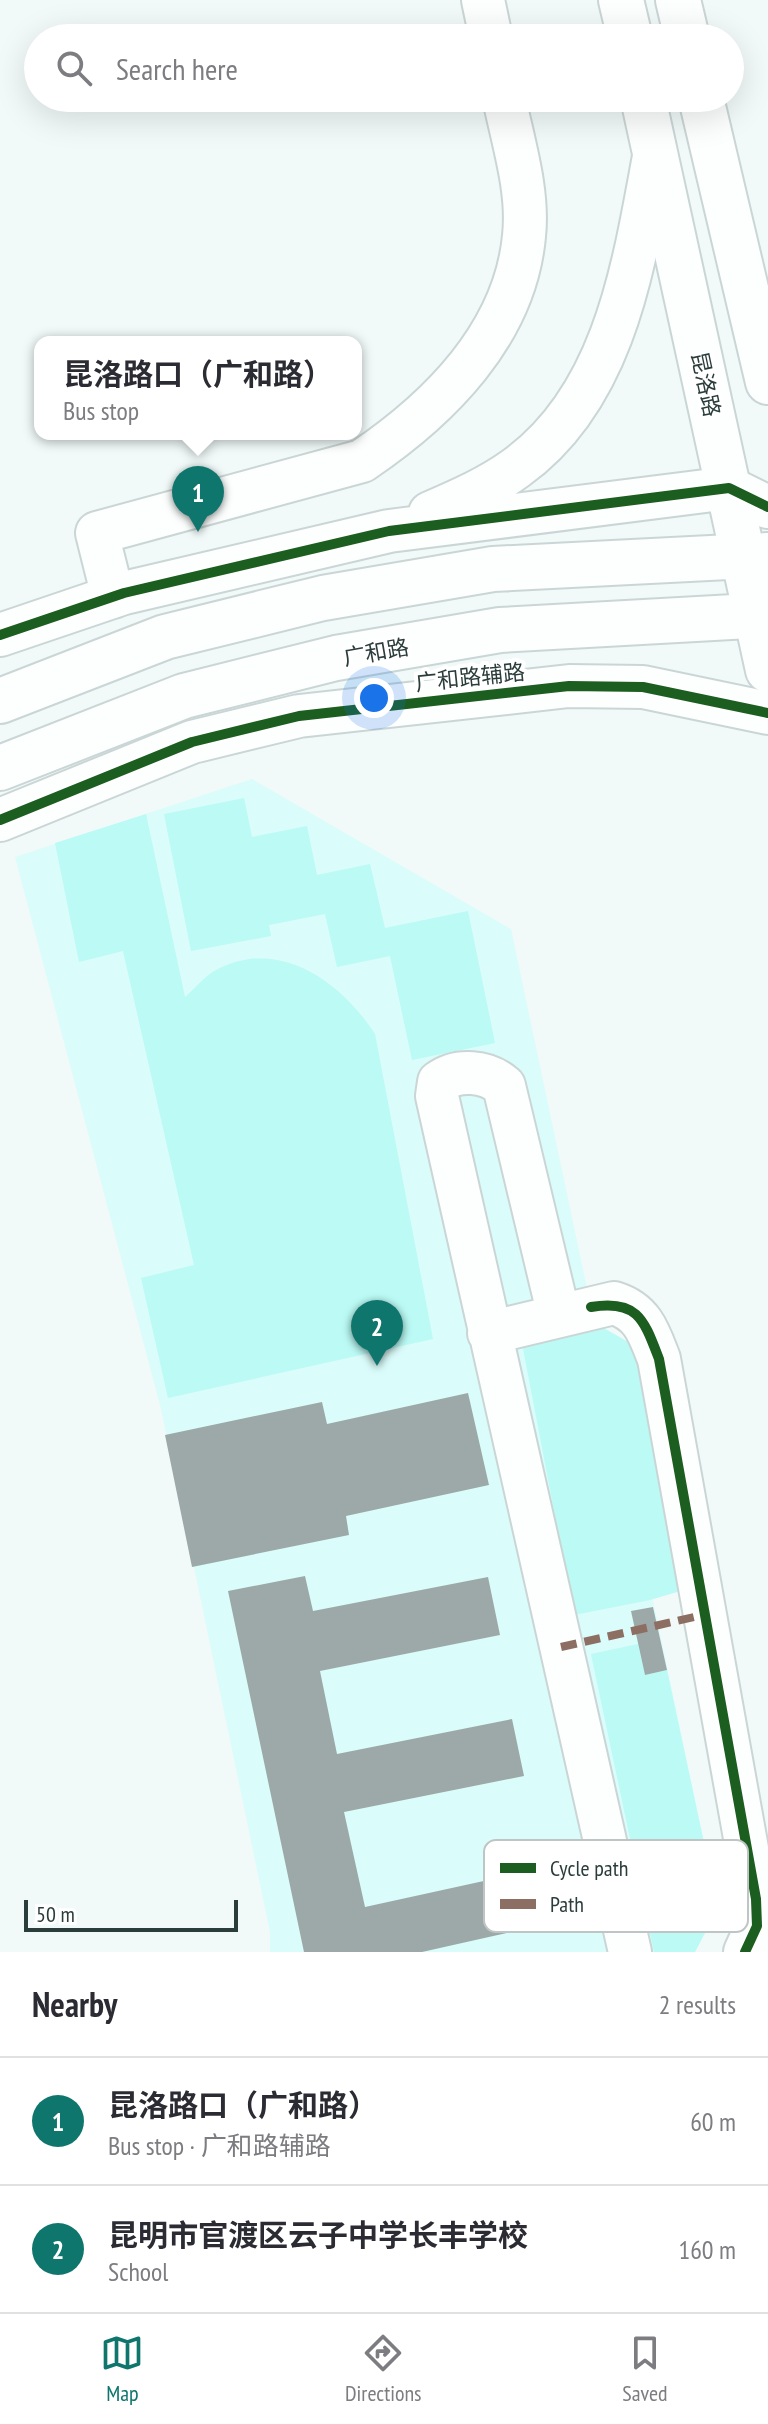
<!DOCTYPE html>
<html lang="en">
<head>
<meta charset="utf-8">
<style>
	body { margin:0; font-family:"PT Sans Narrow","Noto Sans SC",sans-serif; background:#f7f7f7; color:#2b2b33 }
	.scale { position:absolute; left:24px; bottom:20px; width:214px; box-sizing:border-box; padding-left:8px; border:4px solid #2b3d3b; border-top:0; font-size:22px; line-height:28px; white-space:nowrap; color:#2b3d3b; -webkit-text-stroke:6px #fff; paint-order:stroke }
	.you { position:absolute; left:374px; top:698px; width:28px; height:28px; margin:-20px; border:6px solid #fff; border-radius:50%; background:#1a73e8; box-shadow:0 0 0 12px #1a73e833 }
	.badge { display:grid; place-items:center; width:52px; height:52px; border-radius:50%; background:#0f766e; color:#fff; font-size:26px; font-weight:700 }
	.pin { position:absolute; translate:-50% -66px; filter:drop-shadow(0 2px 4px #0008) }
	.pin::after { content:''; position:absolute; top:42px; width:28px; height:24px; background:inherit; clip-path:polygon(0 0,100% 0,50% 100%) }
	.popup { position:absolute; left:34px; top:336px; width:328px; height:104px; box-sizing:border-box; display:grid; place-content:center; border-radius:16px; background:#fff; filter:drop-shadow(0 2px 6px #0005); font-size:26px; white-space:nowrap; color:#7c7c81 }
	.popup b { font-size:30px; color:#2b2b33 }
	.popup::after { content:''; position:absolute; left:50%; top:100%; margin-left:-16px; border:16px solid transparent; border-top-color:#fff }
	.list { margin:0; padding:0; list-style:none }
	h2 { display:flex; justify-content:space-between; align-items:center; height:104px; margin:0; padding:0 32px; font-size:34px }
	h2 small { font-size:26px; font-weight:400; color:#7c7c81 }
	.list li { display:grid; grid-template-columns:52px 1fr auto; gap:24px; align-items:center; box-sizing:border-box; height:128px; padding:0 32px; border-top:2px solid #e1e1e2 }
	.list b { display:block; font-size:30px; white-space:nowrap }
	.list p { margin:0; font-size:26px; white-space:nowrap; color:#7c7c81 }
	.list em { font-size:26px; font-style:normal; color:#7c7c81 }
	.icon { flex:none; width:44px; height:44px; fill:none; stroke:currentColor; stroke-width:2; stroke-linecap:round; stroke-linejoin:round }
	.map { position:relative; flex:none; width:768px; height:1952px; overflow:hidden }
	.search { position:absolute; background:#fff; box-shadow:0 8px 32px #0002; left:24px; right:24px; top:24px; height:88px; display:flex; align-items:center; gap:20px; box-sizing:border-box; padding:0 28px; border-radius:44px; color:#7c7c81; font-size:30px }
	.sheet { height:360px; background:#fff }
	nav { display:flex; justify-content:space-around; align-items:center; box-sizing:border-box; height:112px; border-top:2px solid #e1e1e2; background:#fff; font-size:22px; color:#7c7c81 }
	nav a { display:grid; justify-items:center; gap:4px }
	nav .on { color:#0f766e }
	.map>svg:first-child { display:block }
	.built { fill:#dafcfa }
	.green { fill:#bbfaf5 }
	.building { fill:#9da9a8 }
	.lines { fill:none; stroke-linecap:round; stroke-linejoin:round }
	.minor-casing { stroke:#cad6d5; stroke-width:46 }
	.major-casing { stroke:#cad6d5; stroke-width:48 }
	.highway-casing { stroke:#cad6d5; stroke-width:48 }
	.minor { stroke:#fdfefe; stroke-width:42 }
	.major { stroke:#fdfefe; stroke-width:44 }
	.highway { stroke:#fdfefe; stroke-width:44 }
	.quiet { stroke:#8d6e63; stroke-width:8; stroke-dasharray:16 8; stroke-linecap:butt }
	.cycleway-casing { stroke:#fff; stroke-width:15 }
	.cycleway { stroke:#1b5e20; stroke-width:10 }
	.labels { text-anchor:middle; dominant-baseline:central; stroke-width:8; stroke-linejoin:round; paint-order:stroke }
	.street-label { font-size:22px; fill:#2b3d3b; stroke:#fff }
	.key { fill:#fff; stroke:#bfc5c4; stroke-width:2 }
	.key-label { font-size:22px; fill:#2b3d3b }
</style>
</head>
<body>
<div class="map">
<svg width="768" height="1952" viewBox="0 0 768 1952">
	<rect width="100%" height="100%" fill="#f1faf9"/>
	<path class="built" d="M252,779L511,929L718,1908L695,1952H270V1932L161,1409L15,857Z"/>
	<path class="green" d="M244,798L252,837L307,826L317,875L370,864L385,928L468,911L495,1043L412,1060L390,956L337,967L325,914L269,925L271,936L191,951L164,814Z
		M146,814L185,997C196,988 204,976 218,969C281,937 342,983 375,1034L433,1339L168,1398L141,1278L194,1265L123,951L79,962L55,843Z
		M595,1323L644,1351L684,1590L650,1600L574,1615L521,1338Z
		M638,1644L645,1675L667,1670L718,1908L695,1952H654L591,1654Z"/>
	<path class="building" d="M468,1393L489,1485L346,1516L349,1535L192,1567L165,1435L322,1402L327,1424Z
		M305,1576L313,1611L488,1577L500,1635L320,1671L337,1754L512,1719L524,1776L344,1812L365,1907L562,1864L574,1918L422,1952H304L228,1591Z
		M653,1607L667,1670L645,1675L631,1611Z"/>
	<g class="lines">
		<g class="minor-casing">
			<path id="minor" d="M483,0L491,38
				M430,513C460,500 490,487 516,468C616,396 634,263 655,151
				M113,597L97,533L362,461C439,409 515,334 524,236C529,191 513,142 504,98
				M0,635L124,593L389,531L729,488L768,507
				M0,820L192,742L299,716L569,686L643,687L768,713
				M559,1316L504,1086C487,1071 458,1068 439,1082L437,1096L630,1952
				M489,1333L614,1303C643,1312 649,1333 659,1359L756,1899L757,1926L745,1952"/>
		</g>
		<g class="major-casing">
			<path id="major" d="M0,701L165,637L323,598L493,569L768,555
				M0,768L184,696L336,658L500,630L768,615"/>
		</g>
		<g class="highway-casing">
			<path id="highway" d="M621,0L630,38
				M678,0L687,38
				M643,98L768,670
				M701,98L768,382"/>
		</g>
		<use href="#minor" class="minor"/>
		<use href="#major" class="major"/>
		<use href="#highway" class="highway"/>
		<path class="quiet" d="M561,1647L708,1614"/>
		<g class="cycleway-casing">
			<path id="cycleway" d="M0,635L124,593L389,531L729,488L768,507
				M0,820L192,742L299,716L569,686L643,687L768,713
				M591,1307C638,1299 644,1320 659,1359L756,1899L757,1926L745,1952"/>
		</g>
		<use href="#cycleway" class="cycleway"/>
	</g>
	<g class="labels">
		<g class="street-label">
			<text transform="translate(706 384) rotate(78)">昆洛路</text>
			<text transform="translate(376 652) rotate(-10)">广和路</text>
			<text transform="translate(470 677) rotate(-6)">广和路辅路</text>
		</g>
	</g>
	<rect x="484" y="1840" width="264" height="92" rx="12" class="key"/>
	<rect x="500" y="1863" width="36" height="10" fill="#1b5e20"/>
	<rect x="500" y="1899" width="36" height="10" fill="#8d6e63"/>
	<g class="key-label">
		<text x="550" y="1876">Cycle path</text>
		<text x="550" y="1912">Path</text>
	</g>
</svg>
<div class="scale">50 m</div>
<div class="you"></div>
<div class="pin badge" style="left:198px;top:532px">1</div>
<div class="popup"><b>昆洛路口（广和路）</b>Bus stop</div>
<div class="pin badge" style="left:377px;top:1366px">2</div>
<div class="search"><svg class="icon" aria-label="search" viewBox="0 0 24 24"><circle cx="10" cy="10" r="6"/><path d="M15 15l6 6"/></svg>Search here</div>
</div>
<section class="sheet">
<h2>Nearby<small>2 results</small></h2>
<ul class="list">
<li><span class="badge">1</span><div><b>昆洛路口（广和路）</b><p>Bus stop · 广和路辅路</p></div><em>60 m</em></li>
<li><span class="badge">2</span><div><b>昆明市官渡区云子中学长丰学校</b><p>School</p></div><em>160 m</em></li>
</ul>
</section>
<nav>
<a class="on"><svg class="icon" aria-label="map" viewBox="0 0 24 24"><path d="M3 6l6-2 6 2 6-2v14l-6 2-6-2-6 2zM9 4v14M15 6v14"/></svg>Map</a>
<a><svg class="icon" aria-label="directions" viewBox="0 0 24 24"><path d="M12 3l9 9-9 9-9-9zM9 14v-3h6M13 9l2 2-2 2"/></svg>Directions</a>
<a><svg class="icon" aria-label="saved" viewBox="0 0 24 24"><path d="M7 4h10v16l-5-4-5 4z"/></svg>Saved</a>
</nav>
</body>
</html>
